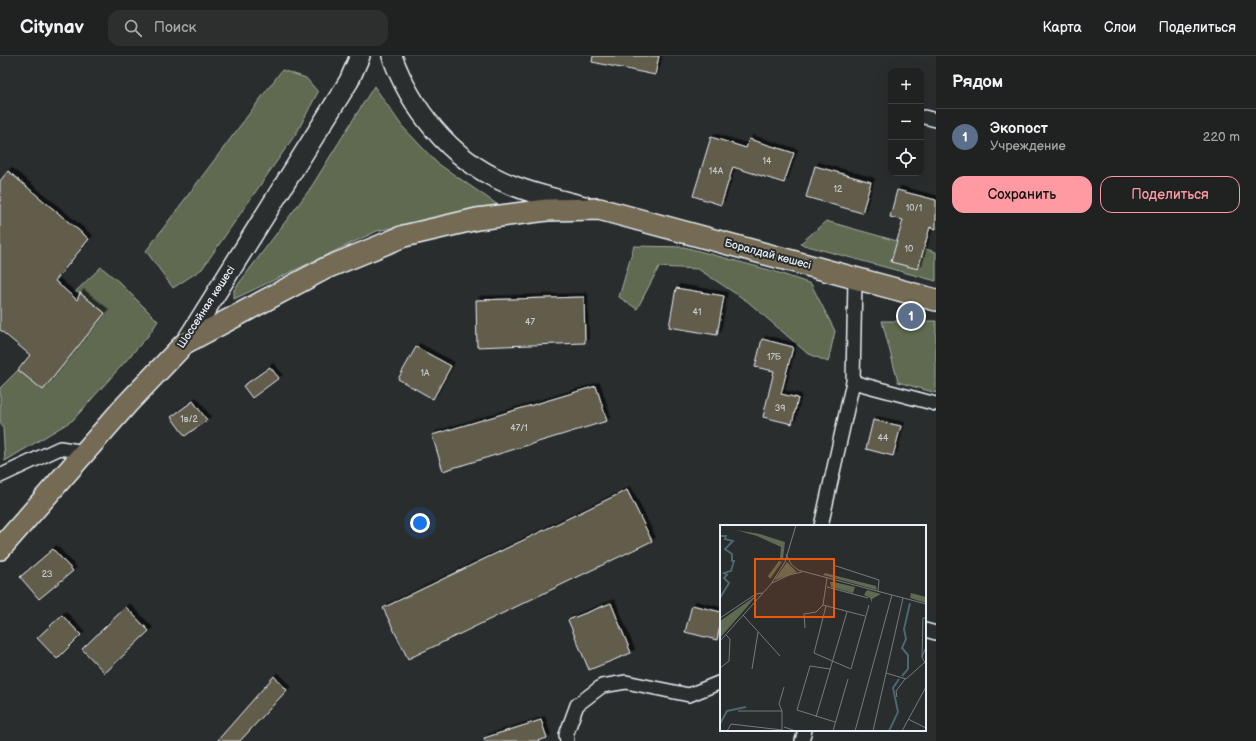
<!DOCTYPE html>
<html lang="ru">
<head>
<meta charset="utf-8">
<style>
	body { margin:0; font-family:"Balsamiq Sans",sans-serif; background:#2d2f2f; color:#f1f3f6 }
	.controls { position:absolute; right:12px; top:12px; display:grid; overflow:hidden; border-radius:8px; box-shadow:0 4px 16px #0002 }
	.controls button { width:36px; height:36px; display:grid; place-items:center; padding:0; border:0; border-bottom:1px solid #3d3f40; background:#202222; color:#f1f3f6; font:20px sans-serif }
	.you { position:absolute; left:420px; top:467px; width:14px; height:14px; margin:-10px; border:3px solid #fff; border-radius:50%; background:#1a73e8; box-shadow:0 0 0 6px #1a73e833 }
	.badge { display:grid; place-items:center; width:26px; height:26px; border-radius:50%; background:#ff9aa2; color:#fff; font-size:13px; font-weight:700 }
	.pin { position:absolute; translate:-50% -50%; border:2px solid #fff; box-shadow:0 1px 4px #0006 }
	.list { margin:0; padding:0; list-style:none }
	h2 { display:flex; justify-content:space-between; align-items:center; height:52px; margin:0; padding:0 16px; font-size:17px }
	h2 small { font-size:13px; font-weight:400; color:#a2a4a5 }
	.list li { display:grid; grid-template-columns:26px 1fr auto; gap:12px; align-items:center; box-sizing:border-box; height:56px; padding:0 16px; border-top:1px solid #3d3f40 }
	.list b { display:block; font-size:15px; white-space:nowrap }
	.list p { margin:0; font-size:13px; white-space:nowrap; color:#a2a4a5 }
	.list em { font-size:13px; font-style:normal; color:#a2a4a5 }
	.actions { display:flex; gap:8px; padding:12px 16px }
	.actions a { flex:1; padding:9px 0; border:1px solid #ff9aa2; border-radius:12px; text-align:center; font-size:14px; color:#ff9aa2 }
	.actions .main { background:#ff9aa2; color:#111 }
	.icon { flex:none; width:22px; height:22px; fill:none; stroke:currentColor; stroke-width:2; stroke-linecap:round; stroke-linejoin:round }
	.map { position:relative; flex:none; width:936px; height:685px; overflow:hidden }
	header { display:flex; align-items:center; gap:24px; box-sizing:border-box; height:56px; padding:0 20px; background:#202222; border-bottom:1px solid #3d3f40 }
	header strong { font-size:19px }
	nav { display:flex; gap:22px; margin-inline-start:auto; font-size:14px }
	.search { width:280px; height:36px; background:#2d2f2f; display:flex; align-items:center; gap:10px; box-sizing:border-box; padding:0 14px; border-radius:12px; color:#a2a4a5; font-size:15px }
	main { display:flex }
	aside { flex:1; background:#202222 }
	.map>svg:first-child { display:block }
	.green { fill:#5e6a51; stroke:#a3aea4 }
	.building { fill:#625b4b; stroke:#e8f1f8; filter:url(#shadow) }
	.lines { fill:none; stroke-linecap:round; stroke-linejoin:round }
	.street-casing { stroke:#e8f1f8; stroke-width:16 }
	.secondary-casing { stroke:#e8f1f8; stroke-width:22 }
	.primary-casing { stroke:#e8f1f8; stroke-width:24 }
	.street { stroke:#2a2d2e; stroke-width:13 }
	.secondary { stroke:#2a2d2e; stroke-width:19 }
	.primary { stroke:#746b52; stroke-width:21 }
	.labels { text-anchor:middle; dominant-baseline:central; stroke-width:4; stroke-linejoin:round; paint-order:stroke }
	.number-label { font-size:9px; fill:#c6cccd }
	.street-label { font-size:11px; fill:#e8f1f8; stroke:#2a2d2e }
	.inset-river { fill:none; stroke:#4b676f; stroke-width:2 }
	.inset-road { fill:none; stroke:#767b7f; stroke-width:1 }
	.view { fill:#e8590c; fill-opacity:0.15; stroke:#e8590c; stroke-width:2 }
	.inset-edge { fill:none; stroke:#e8f1f8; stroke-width:2 }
</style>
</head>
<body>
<header>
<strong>Citynav</strong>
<div class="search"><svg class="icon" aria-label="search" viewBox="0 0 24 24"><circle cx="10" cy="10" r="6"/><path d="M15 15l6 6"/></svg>Поиск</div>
<nav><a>Карта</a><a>Слои</a><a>Поделиться</a></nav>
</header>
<main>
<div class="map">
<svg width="936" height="685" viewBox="0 0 936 685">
	<defs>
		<filter id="shadow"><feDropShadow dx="3.5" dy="-3.5" stdDeviation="0" flood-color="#0009"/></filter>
	</defs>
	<rect width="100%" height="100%" fill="#2a2d2e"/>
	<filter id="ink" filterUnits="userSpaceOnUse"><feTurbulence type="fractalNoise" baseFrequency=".025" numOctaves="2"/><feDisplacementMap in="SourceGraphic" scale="8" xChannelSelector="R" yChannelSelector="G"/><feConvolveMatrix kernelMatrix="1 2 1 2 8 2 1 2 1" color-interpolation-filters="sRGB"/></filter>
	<g filter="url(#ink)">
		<path class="green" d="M282,14L306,22L318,36L297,76L202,213L173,232L146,195Z
			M374,30L402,70L437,107L498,149L377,175L234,243V234L310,133Z
			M826,165L936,196V225L800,188Z
			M634,190L684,191L773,215L811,228L835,275L828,306L807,297L747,245L698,213L659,211L637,253L619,241Z
			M101,211L119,226L158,265L148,280L73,364L5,405L3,372L0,365V332L18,314L43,333L105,257L80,237L75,236Z
			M882,265H936V337L898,326Z"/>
		<path class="building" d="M593,0H659L655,19L592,6Z
			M711,81L746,92L749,83L794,97L784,127L733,111L721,149L693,140Z
			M815,110L871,126L862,157L806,141Z
			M8,115L89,183L55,225L77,244L80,237L105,257L43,334L18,314L30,299L0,274V125Z
			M897,134L936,144V173L930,171L918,213L891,206L903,164L890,161Z
			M676,232L724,240L717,279L669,271Z
			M584,241L585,287L477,291L476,244Z
			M762,283L793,291L781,338L798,342L792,368L763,361L774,315L755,311Z
			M416,291L451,310L433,343L398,323Z
			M270,311L279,322L252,342L243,330Z
			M596,330L607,365L443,415L432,379Z
			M193,345L207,364L185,380L171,361Z
			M873,364L901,370L893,400L866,393Z
			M627,434L652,485L408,603L383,552Z
			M53,493L73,515L39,543L20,521Z
			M611,547L631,597L589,614L568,564Z
			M692,549L721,556V565L717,584L685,576Z
			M126,551L149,575L105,617L82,593Z
			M62,559L81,579L57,603L37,582Z
			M274,620L287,634L240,685H217Z
			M541,664L547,682L537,685H485L484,682Z"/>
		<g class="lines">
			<g class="street-casing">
				<path id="street" d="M924,61L936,64
					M853,326L936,348
					M0,420L60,392L85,396
					M821,470L853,326L855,222
					M925,574L936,577
					M567,685L566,679L577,649L602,630L626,626L689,639L721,626
					M802,685L805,674"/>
			</g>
			<g class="secondary-casing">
				<path id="secondary" d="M392,0C411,53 450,102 502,125C528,137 557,143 584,150
					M185,287L349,25L360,0"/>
			</g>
			<g class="primary-casing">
				<path id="primary" d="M0,493L127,348L185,287L326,212L404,180L477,163L547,154L599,153L936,244"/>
			</g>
			<use href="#street" class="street"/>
			<use href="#secondary" class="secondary"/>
			<use href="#primary" class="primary"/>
		</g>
	</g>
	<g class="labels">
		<g class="number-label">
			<text x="767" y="105">14</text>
			<text x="716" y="115">14А</text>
			<text x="838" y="133">12</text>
			<text x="914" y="152">10/1</text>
			<text x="909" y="193">10</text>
			<text x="697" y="256">41</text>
			<text x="530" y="266">47</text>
			<text x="774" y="301">17Б</text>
			<text x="425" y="317">1А</text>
			<text x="780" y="352">39</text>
			<text x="189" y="363">1в/2</text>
			<text x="519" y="372">47/1</text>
			<text x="883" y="382">44</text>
			<text x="47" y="518">2З</text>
		</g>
		<g class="street-label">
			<text transform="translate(768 198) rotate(15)">Боралдай көшесі</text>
			<text transform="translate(206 251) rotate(-57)">Шоссейная көшесі</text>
		</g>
	</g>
	<g transform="translate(720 469)">
		<rect width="206" height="206" fill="#2a2d2e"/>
		<path d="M16,5L40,9L65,17L63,34L60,33L61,22L37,11ZM59,36L62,37L50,54L48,51ZM67,37L77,47L55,55V54ZM105,48L156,61L157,65L103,50ZM110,57H114L135,62L133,68L111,62ZM147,65L161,69L152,74V78L150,73L144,70ZM191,68L206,72V78L190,73ZM37,70L21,89L0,113V96Z" fill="#5e6a51"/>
		<path class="inset-river" d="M0,11H6L5,14L13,16L5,24L12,29V36H14L11,46L4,48L7,50L4,53L9,58L0,73M182,151L188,144V130L182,123L186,114L184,104L190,78M0,199L7,186L26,182M169,206L178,187L173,163L179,154"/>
		<path class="inset-road" d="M66,29L71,39L78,45L206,79M113,40L159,55L158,66M107,53L103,80L145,91M52,58L69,50L82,47M107,62L148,73M106,81L94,128L131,144L149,80M23,90L60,131M0,93L36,69L42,68M85,103L84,89L96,87L103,80M0,116L51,59L65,37L76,0M206,122L202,132L206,140M202,132L203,93H206M0,143L9,136L10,114L6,110M32,144L38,107M110,144L90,141L77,185L115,197M166,148L186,154L205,137M177,172L176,166L185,154M18,186H62M96,192L127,87M188,194L206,203M64,202L76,206M7,206L11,199L62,205M62,206V186L59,179L64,162M113,206L128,154M135,206L172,70M153,206L183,73M182,206L206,162"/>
		<path class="view" d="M35,34H114V92H35Z"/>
		<rect width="206" height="206" class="inset-edge"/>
	</g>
</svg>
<div class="controls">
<button>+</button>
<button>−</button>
<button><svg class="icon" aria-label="locate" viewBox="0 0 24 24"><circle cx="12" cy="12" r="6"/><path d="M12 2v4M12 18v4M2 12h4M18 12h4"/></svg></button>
</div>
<div class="you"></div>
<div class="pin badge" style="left:911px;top:260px;background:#5c6f8a">1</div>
</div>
<aside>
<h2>Рядом<small></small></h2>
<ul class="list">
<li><span class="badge" style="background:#5c6f8a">1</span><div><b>Экопост</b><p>Учреждение</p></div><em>220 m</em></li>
</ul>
<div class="actions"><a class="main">Сохранить</a><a>Поделиться</a></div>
</aside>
</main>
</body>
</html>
